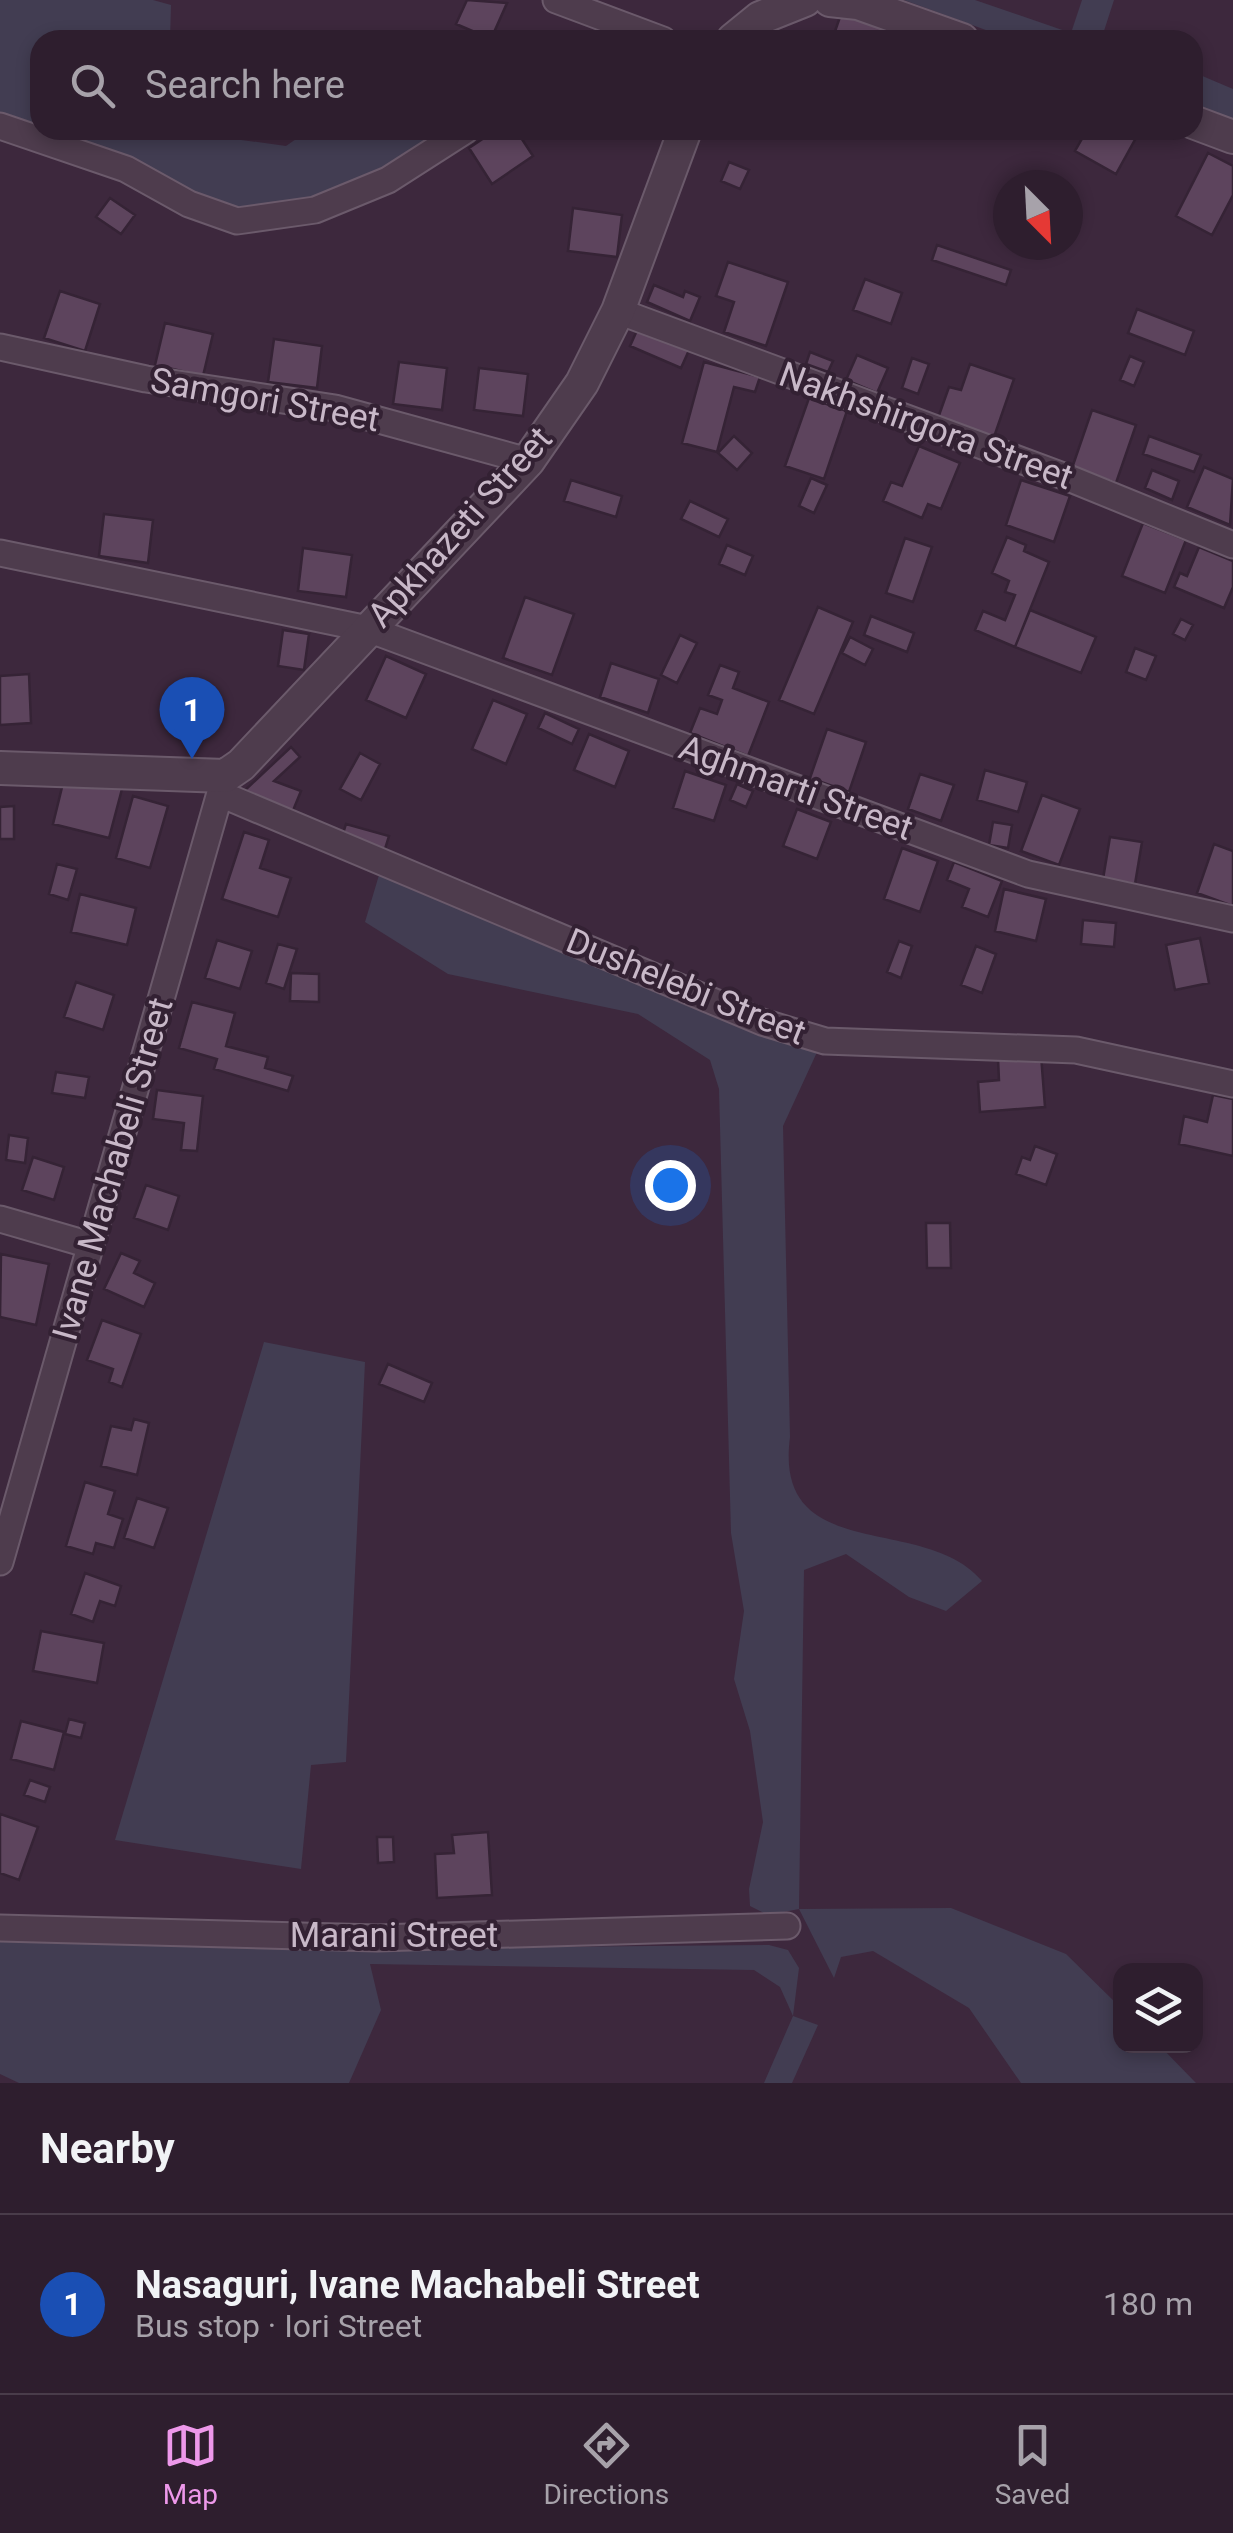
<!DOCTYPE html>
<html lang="en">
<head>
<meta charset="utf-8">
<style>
	body { margin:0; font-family:Roboto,sans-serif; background:#362736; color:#f1f3f6 }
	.controls { position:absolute; right:30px; bottom:30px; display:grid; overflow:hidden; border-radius:20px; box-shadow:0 5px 15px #0003 }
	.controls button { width:90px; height:90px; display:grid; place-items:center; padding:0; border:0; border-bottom:2px solid #493c4a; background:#2e1e2e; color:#f1f3f6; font:50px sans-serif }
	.compass { position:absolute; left:993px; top:170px; width:90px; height:90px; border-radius:50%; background:#2e1e2e; box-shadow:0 5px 15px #0003; rotate:156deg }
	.you { position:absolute; left:670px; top:1185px; width:35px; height:35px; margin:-25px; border:8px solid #fff; border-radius:50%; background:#1a73e8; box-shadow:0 0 0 15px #1a73e833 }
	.badge { display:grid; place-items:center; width:65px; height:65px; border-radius:50%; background:#ed98ea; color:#fff; font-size:32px; font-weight:700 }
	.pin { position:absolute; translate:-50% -82px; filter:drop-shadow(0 2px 5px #0008) }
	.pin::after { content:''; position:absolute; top:52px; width:35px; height:30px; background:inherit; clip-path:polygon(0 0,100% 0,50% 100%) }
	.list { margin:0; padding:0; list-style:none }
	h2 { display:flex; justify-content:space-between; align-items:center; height:130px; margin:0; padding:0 40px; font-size:42px }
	h2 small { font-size:32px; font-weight:400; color:#a7a2aa }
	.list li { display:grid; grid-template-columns:65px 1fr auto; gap:30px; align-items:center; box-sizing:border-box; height:180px; padding:0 40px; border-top:2px solid #493c4a }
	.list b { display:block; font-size:38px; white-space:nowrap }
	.list p { margin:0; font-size:32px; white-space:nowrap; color:#a7a2aa }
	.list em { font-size:32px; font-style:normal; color:#a7a2aa }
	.icon { flex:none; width:55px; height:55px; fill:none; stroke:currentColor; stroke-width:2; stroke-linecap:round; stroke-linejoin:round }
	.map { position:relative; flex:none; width:1233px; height:2083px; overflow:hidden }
	.search { position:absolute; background:#2e1e2e; box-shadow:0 5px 15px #0003; left:30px; right:30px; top:30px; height:110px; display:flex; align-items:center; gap:25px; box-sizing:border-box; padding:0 35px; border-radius:30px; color:#a7a2aa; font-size:38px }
	.sheet { height:310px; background:#2e1e2e }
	nav { display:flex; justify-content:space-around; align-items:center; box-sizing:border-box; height:140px; border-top:2px solid #493c4a; background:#2e1e2e; font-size:28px; color:#a7a2aa }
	nav a { display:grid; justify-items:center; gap:5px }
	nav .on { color:#ed98ea }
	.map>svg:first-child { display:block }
	.green { fill:#423d52 }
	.building { fill:#5d445d; stroke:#352335; stroke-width:2.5 }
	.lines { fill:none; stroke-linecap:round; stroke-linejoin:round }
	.minor-casing { stroke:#6b5a6b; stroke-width:29 }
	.tertiary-casing { stroke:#6b5a6b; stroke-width:36 }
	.minor { stroke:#4e3c4d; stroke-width:25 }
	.tertiary { stroke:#4e3c4d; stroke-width:32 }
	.labels { text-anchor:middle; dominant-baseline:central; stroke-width:8; stroke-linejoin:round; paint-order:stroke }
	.street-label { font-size:35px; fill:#c8b8c8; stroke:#332133 }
</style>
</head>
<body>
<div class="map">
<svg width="1233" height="2083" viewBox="0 0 1233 2083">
	<rect width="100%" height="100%" fill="#3d283d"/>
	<path class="green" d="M0,0H153L171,5L170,40H40V130H169L286,146L309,130H443C392,165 328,207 264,210C200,213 65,143 0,116Z
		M904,0H975L1071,33L1082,0H1114L1103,34L1116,40H1013Z
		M1193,72L1233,89V121L1193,106Z
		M379,875L746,1030L818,1050L783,1126L790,1437C773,1567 924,1512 982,1581L946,1611L909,1597L846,1554L804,1570L799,1909L951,1908L1066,1954L1120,2007V2046H1160L1196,2083H1021L969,2008L873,1951L841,1957L834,1978L799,1909L768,1915L750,1906L749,1889L763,1822L750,1731L734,1679L744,1611L731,1533L719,1089L710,1060L638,1014L448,974L365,922Z
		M264,1342L365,1362L346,1762L311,1765L301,1869L115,1840Z
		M0,1940L329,1949L769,1945L788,1950L799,1968L793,2016L818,2025L792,2083H764L793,2016L780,1987L754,1970L370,1964L381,2010L349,2083H19L0,2074Z"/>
	<path class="building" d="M467,0L507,3L491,39L456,24Z
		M841,14L885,29L881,40H832Z
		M297,34L298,40H269V37Z
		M496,130H516L533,156L492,184L469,148Z
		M1087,130H1126L1137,136L1116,174L1075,151Z
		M1208,153L1233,166V195L1212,235L1176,216Z
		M729,162L749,170L740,189L721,181Z
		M110,198L135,215L121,234L96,217Z
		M573,208L622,215L617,257L568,251Z
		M937,245L1011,270L1006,285L932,260Z
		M728,262L788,282L766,346L724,332L734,302L716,296Z
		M865,279L902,293L891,324L853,310Z
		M654,285L683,297L685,291L700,297L690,321L647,302Z
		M60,291L100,304L85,351L44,338Z
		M1137,309L1194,331L1185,355L1128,333Z
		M165,323L213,334L203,376L155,365Z
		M639,326L690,348L681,368L630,346Z
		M274,339L322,346L317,388L268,382Z
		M810,352L833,361L828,372L806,364Z
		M857,355L888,368L877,393L846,380Z
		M1130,356L1144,362L1134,386L1120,380Z
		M912,358L929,364L918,394L902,388Z
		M399,362L447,368L442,410L393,404Z
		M704,362L760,377L755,392L734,387L717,452L682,443Z
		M970,364L1014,379L994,437L938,418L949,387L961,390Z
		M479,368L528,374L523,416L474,410Z
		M809,398L847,411L824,479L785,466Z
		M1092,410L1136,425L1116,483L1072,468Z
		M734,436L752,453L737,470L718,453Z
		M1149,436L1201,455L1194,472L1143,454Z
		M919,446L960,463L941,509L928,504L922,518L883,501L891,482L902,486Z
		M1204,467L1233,479L1230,525L1187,507Z
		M1152,470L1179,481L1172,500L1145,488Z
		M811,478L827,485L814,513L799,506Z
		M571,480L622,496L616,517L564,501Z
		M1021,480L1070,496L1054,542L1006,525Z
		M690,501L728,519L719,537L681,519Z
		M104,514L153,520L148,563L99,556Z
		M1143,523L1186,540L1165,593L1122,576Z
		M1007,537L1026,545L1024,551L1049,562L1015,647L975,630L983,611L1005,620L1015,595L1005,592L1009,581L992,573Z
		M905,538L932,547L913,602L886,593Z
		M727,545L753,556L745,575L719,564Z
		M1199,547L1233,561V587L1224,608L1174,587L1180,573L1187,576Z
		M303,548L352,555L346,597L298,591Z
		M525,597L574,614L552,675L503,658Z
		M818,607L853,622L814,714L779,700Z
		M1030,610L1096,637L1081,673L1015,647Z
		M871,616L914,633L907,652L864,635Z
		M1181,619L1193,625L1185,640L1173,634Z
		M283,630L309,634L304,670L278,666Z
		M680,635L697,643L677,683L661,675Z
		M850,637L873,649L865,665L842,653Z
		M1135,648L1156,656L1146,680L1126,672Z
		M386,656L426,674L406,718L366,700Z
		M611,663L659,679L648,713L600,697Z
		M720,665L739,672L733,688L769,702L748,756L690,733L700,708L717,714L722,700L708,695Z
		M29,674L31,723L0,725V676Z
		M493,700L527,714L506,764L472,749Z
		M545,713L579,729L572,744L538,728Z
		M827,729L866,742L849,792L810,778Z
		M589,734L629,751L615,787L574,770Z
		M291,747L300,757L274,781L301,791L292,813L242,793Z
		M360,753L380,764L361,800L340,789Z
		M985,770L1027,782L1018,812L977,800Z
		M685,771L726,785L714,821L673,808Z
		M920,774L954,785L941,821L908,809Z
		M65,775L122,789L109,838L53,824Z
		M737,784L753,791L746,807L730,800Z
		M1042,795L1080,809L1059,865L1021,851Z
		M133,796L168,806L150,868L116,858Z
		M14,806V839H0V807Z
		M797,809L831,822L817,859L783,846Z
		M993,822L1012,825L1008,848L989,845Z
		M346,824L389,836L384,852L341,840Z
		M244,832L269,840L260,868L291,878L278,917L222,899Z
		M1110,837L1142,842L1135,884L1103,879Z
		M1214,844L1233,851V906L1197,893Z
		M902,848L938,861L920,912L884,899Z
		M954,862L1002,881L988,917L962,907L969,889L947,880Z
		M57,864L77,869L68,900L49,894Z
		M1004,889L1046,899L1036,941L995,931Z
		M80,894L136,908L127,945L71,932Z
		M1083,920L1116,923L1114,947L1081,944Z
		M1200,938L1209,983L1175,990L1166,945Z
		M217,940L252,951L240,989L205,978Z
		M899,941L912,946L901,978L887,972Z
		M278,944L297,949L284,989L266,983Z
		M976,946L996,954L982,993L961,985Z
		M291,973L319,974V1002L290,1001Z
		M76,982L114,995L103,1030L64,1017Z
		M192,1002L235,1013L226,1046L268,1057L265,1068L293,1076L288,1091L214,1069L217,1059L179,1048Z
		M1041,1055L1045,1107L980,1112L978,1082L999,1080L998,1059Z
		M56,1072L89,1077L85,1098L52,1093Z
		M157,1090L203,1096L197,1151L181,1150L184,1123L153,1119Z
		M1213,1095L1233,1099V1156L1179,1144L1184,1116L1207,1122Z
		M9,1135L28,1138L25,1163L6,1160Z
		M1035,1146L1057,1154L1046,1185L1016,1174L1022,1157L1030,1160Z
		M33,1157L64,1167L54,1200L22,1190Z
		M146,1185L179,1196L168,1230L134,1218Z
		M926,1223H950L951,1268H927Z
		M121,1253L140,1261L134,1273L155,1283L144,1307L104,1289Z
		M1,1254L49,1264L36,1325L0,1317Z
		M102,1320L141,1334L122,1387L109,1382L113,1369L87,1360Z
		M388,1364L432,1383L424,1402L379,1384Z
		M134,1419L149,1423L137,1475L101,1466L111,1426L131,1430Z
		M85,1482L115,1491L108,1514L123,1519L114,1548L96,1543L93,1554L66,1546Z
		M137,1498L168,1508L154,1548L124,1538Z
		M85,1573L121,1586L115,1606L100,1601L93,1622L71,1614Z
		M41,1631L104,1643L97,1683L33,1671Z
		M69,1719L85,1723L81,1738L65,1734Z
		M21,1721L64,1732L54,1770L11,1759Z
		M30,1780L50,1787L45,1802L24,1795Z
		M0,1814L38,1827L19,1880L0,1873Z
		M488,1832L492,1895L437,1898L435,1854L454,1853L452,1835Z
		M377,1837H393L394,1862L378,1863Z"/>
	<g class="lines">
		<g class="minor-casing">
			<path id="minor" d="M556,0L663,40
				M0,126L126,169L189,204L237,221L315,210L388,180L466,130
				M618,311L1066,477L1233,545
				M0,347L146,379L335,408L528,461
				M0,553L368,629L1028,874L1233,919
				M223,795L762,1022L825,1041L1076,1050L1233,1084
				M0,1219L90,1245
				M0,1562L224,779
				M0,1928L377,1938L787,1926"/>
		</g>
		<g class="tertiary-casing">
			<path id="tertiary" d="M830,0L858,3L962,40
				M733,40L760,18L805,0
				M1193,122L1233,137
				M0,768L225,776L241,765L528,461L582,383L618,311L685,130"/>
		</g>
		<use href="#minor" class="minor"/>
		<use href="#tertiary" class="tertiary"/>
	</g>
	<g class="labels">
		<g class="street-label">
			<text transform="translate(265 400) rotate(10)">Samgori Street</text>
			<text transform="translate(926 426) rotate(20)">Nakhshirgora Street</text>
			<text transform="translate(460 527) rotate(-48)">Apkhazeti Street</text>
			<text transform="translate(796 788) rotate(20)">Aghmarti Street</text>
			<text transform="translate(686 987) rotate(22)">Dushelebi Street</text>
			<text transform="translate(113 1169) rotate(-74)">Ivane Machabeli Street</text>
			<text x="394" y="1935">Marani Street</text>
		</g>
	</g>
</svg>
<div class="controls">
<button><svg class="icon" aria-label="layers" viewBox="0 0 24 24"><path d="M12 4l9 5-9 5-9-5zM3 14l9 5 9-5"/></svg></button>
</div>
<svg class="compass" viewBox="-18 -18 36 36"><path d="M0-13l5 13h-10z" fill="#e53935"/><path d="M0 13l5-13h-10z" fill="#a7a2aa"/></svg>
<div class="you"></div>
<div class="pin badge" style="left:192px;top:759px;background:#1a4fb4">1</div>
<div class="search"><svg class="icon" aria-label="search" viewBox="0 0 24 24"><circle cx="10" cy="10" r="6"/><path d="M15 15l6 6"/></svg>Search here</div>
</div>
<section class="sheet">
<h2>Nearby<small></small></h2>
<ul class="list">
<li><span class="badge" style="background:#1a4fb4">1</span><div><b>Nasaguri, Ivane Machabeli Street</b><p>Bus stop · Iori Street</p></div><em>180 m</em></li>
</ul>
</section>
<nav>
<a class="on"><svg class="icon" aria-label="map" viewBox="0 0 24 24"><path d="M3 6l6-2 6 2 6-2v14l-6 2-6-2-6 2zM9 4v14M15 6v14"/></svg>Map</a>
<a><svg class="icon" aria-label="directions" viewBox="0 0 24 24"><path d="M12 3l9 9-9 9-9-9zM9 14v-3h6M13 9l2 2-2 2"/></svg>Directions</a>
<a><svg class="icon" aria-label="saved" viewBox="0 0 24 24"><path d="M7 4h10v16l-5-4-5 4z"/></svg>Saved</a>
</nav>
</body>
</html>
